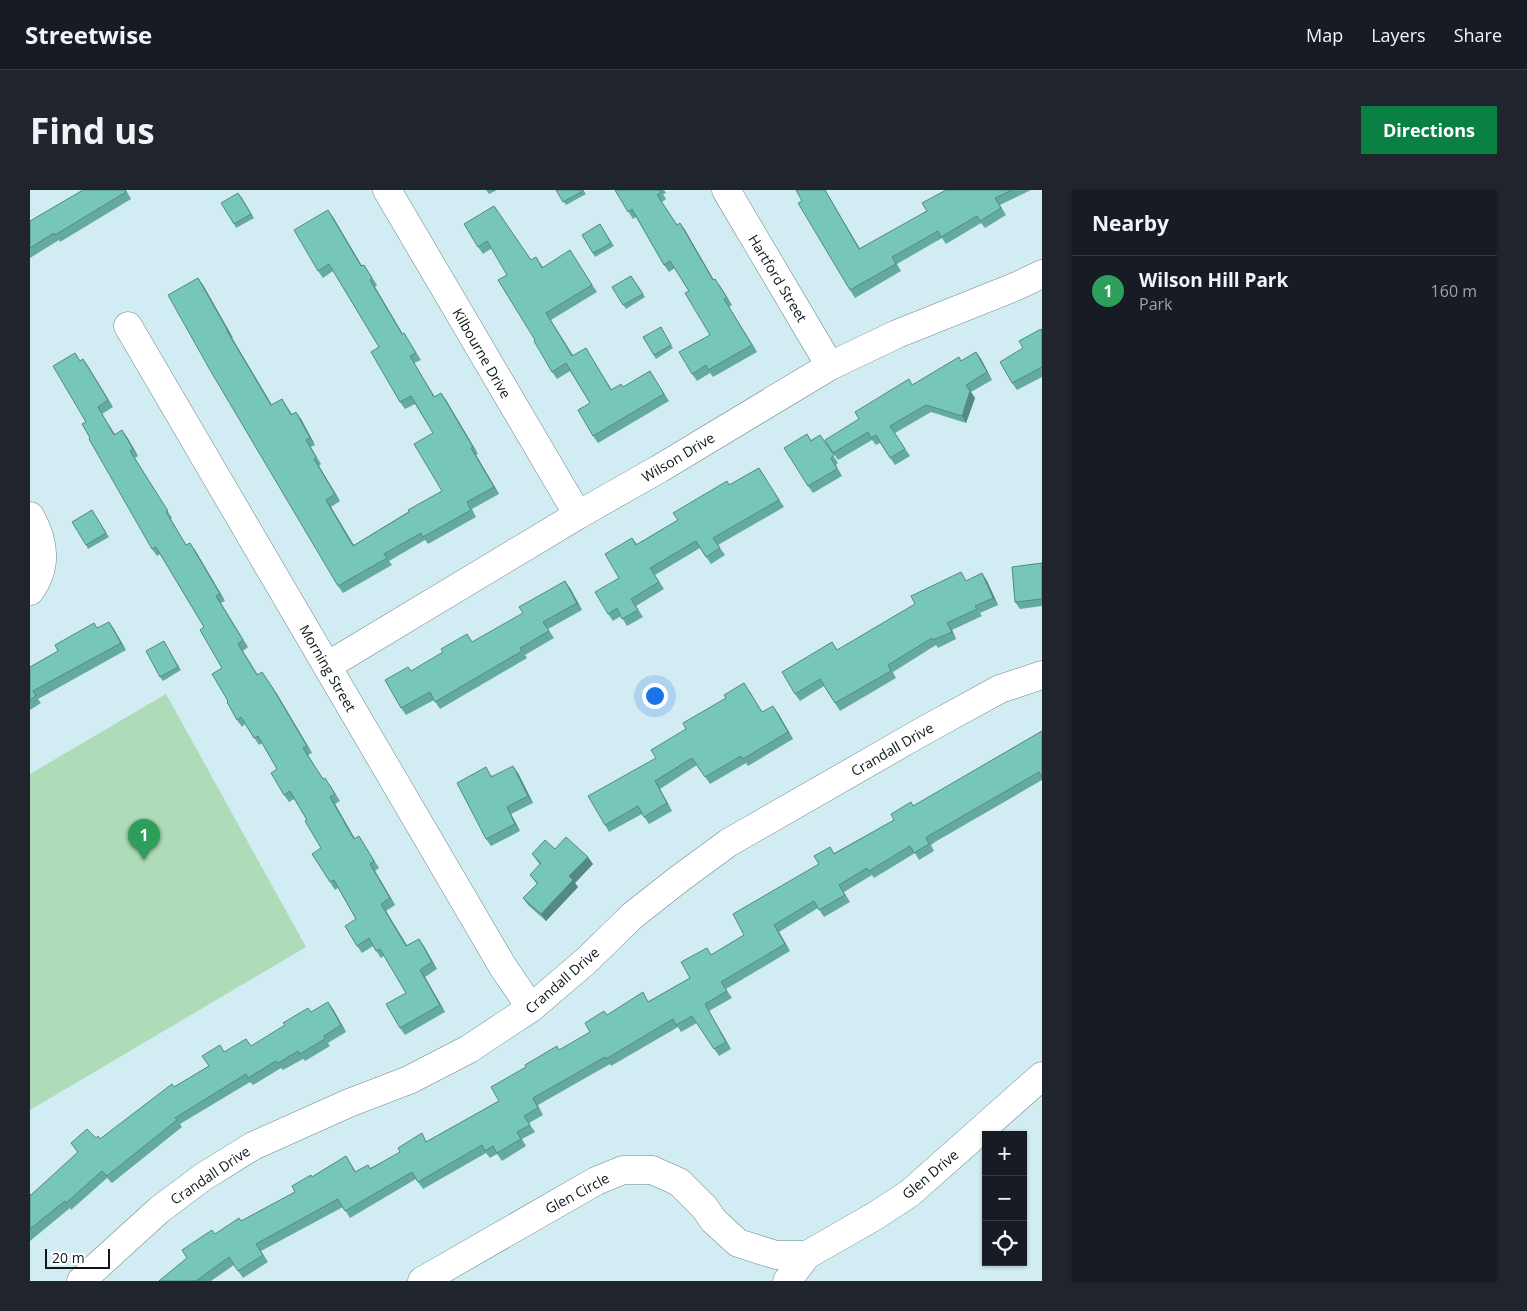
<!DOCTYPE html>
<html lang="en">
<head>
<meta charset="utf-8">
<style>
	body { margin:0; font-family:"Open Sans",sans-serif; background:#20242c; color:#f1f3f6 }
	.controls { position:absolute; right:15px; bottom:15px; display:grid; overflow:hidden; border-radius:0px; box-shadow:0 1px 4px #0004 }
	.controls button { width:45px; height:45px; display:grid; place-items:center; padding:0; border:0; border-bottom:1px solid #363941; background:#171b24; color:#f1f3f6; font:25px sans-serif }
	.scale { position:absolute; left:15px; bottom:12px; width:65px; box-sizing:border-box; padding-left:5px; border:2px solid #0e171a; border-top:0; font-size:14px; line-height:18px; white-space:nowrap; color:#0e171a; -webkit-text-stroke:4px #fff; paint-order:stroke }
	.you { position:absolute; left:624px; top:505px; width:18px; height:18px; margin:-12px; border:4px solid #fff; border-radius:50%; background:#1a73e8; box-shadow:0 0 0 8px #1a73e833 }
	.badge { display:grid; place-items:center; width:32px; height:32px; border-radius:50%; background:#0b8043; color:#fff; font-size:16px; font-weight:700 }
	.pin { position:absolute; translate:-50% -41px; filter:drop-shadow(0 1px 2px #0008) }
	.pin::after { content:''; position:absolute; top:26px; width:18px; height:15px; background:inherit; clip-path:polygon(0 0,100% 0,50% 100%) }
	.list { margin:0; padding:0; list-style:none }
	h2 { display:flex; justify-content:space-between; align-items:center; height:65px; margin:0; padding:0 20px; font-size:21px }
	h2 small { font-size:16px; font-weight:400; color:#9ea1a6 }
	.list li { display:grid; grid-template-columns:32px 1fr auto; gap:15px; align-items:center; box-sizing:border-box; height:70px; padding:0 20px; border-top:1px solid #363941 }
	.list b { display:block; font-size:19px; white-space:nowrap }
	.list p { margin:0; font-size:16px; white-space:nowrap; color:#9ea1a6 }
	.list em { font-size:16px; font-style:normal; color:#9ea1a6 }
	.icon { flex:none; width:28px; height:28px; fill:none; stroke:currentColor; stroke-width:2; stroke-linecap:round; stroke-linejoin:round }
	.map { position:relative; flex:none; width:1012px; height:1091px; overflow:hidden; border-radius:0px }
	header { display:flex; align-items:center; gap:30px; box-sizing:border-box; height:70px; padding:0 25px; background:#171b24; border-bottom:1px solid #363941 }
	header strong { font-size:24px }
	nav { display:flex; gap:28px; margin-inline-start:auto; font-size:18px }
	.intro { display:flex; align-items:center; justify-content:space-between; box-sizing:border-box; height:120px; padding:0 30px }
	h1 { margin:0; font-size:35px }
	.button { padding:12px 22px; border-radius:0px; background:#0b8043; color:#fff; font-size:18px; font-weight:700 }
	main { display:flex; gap:30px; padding:0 30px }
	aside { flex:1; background:#171b24; border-radius:0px; box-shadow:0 1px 4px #0004 }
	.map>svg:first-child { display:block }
	.green { fill:#aedbb8 }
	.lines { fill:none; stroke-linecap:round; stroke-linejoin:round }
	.minor-casing { stroke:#6e868c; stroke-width:29 }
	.minor { stroke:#fff; stroke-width:28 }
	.wall { fill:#65aaa0 }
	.shaded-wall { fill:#538b82 }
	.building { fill:#76c6ba; stroke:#538b82 }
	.labels { text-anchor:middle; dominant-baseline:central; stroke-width:5; stroke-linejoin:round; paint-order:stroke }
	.street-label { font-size:14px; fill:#0e171a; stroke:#fff }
</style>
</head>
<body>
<header>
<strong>Streetwise</strong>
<nav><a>Map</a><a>Layers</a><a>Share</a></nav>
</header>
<div class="intro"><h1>Find us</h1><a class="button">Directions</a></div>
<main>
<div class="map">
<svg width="1012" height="1091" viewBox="0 0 1012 1091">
	<rect width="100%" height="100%" fill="#d2ecf3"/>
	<path class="green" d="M136,504L276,757L0,920V584Z"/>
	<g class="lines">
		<g class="minor-casing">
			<path id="minor" d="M357,0L548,325
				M696,0L800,176
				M98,136L473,777L501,818
				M0,326C15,352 18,376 0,401
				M297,476L548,325L629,279L800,176L867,144L987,96L1012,84
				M777,1065L845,1026L880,1003L1012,886
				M51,1091L129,1020L173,987L223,956L319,913L379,890L439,859L472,837L501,818L556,771L602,726L649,689L698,653L895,540L970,499L1012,485
				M392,1091L566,991L593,980H622L649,992L674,1017L684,1031L708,1053L746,1065H777L757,1091"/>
		</g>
		<use href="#minor" class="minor"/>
	</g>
	<path class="wall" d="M96,0L101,9L30,52L29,50L0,68V31Z
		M456,0H467L459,4Z
		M526,0H553L556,4L536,15Z
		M585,0H634L636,3L633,4L636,9L632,12L647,35L655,40L683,90L690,96L702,115L699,117L727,162L683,187L680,183L667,191L662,184L680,145L659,101L645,78L639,82L634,75L606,27L603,29Z
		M795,0L830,59L897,21L916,0H1001L970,15L976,25L955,38L951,33L916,54L912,48L867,74L871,81L825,108L820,100L772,11Z
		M211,6L224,28L206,38L204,34Z
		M464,16L501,70L506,67L513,77L544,67L567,102L521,130L543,165H560L582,200L593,197L620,181L639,211L568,253L563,246L560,213L540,181L527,189L522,182L505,150L477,85L462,58L453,64L448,57Z
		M303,27L332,76L334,75L347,95L345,97L373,144L374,143L391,170L384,173L405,207L416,210L448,264L446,265L469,304L442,319L446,327L398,354L395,350L359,371L362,375L313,403L308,396L173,95L203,148H202L242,215L252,209L262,224L271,229L285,255L281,257L291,274L289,276L310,311L301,317L324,355L412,301L403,243L385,214L375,219L370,212L349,157L303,81L293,88L288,81Z
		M570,34L584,56L565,67L552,45Z
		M601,86L615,107L596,119L582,97Z
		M633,141L643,158L626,169L613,147Z
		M1012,141V187L987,200L982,193L993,158Z
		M946,162L951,169L962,190L941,202L945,208L936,233L901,222L865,243L880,266L865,275L850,253L846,255L842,250L808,270L803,263L883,195L931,171Z
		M53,169L83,217L72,224L85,244L97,247L108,266L105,268L142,328L141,329L156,355L165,360L195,411L191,413L218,457L213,461L228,485L247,504L282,563L278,565L293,589L300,595L310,611L305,614L325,649L329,646L349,678L345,681L365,715L356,721L377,755L389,749L407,779L395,787L415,822L375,845L370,838L376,803L354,766L351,768L343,756L332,763L327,756L326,729L308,698L305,700L300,692L291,658L277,630L264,609L259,612L254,605L247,579L232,553L229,555L215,534L212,537L207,530L198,511L192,478L174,437L130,364L127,366L122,359L60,248L56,232L50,171Z
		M777,244L781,250L790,245L808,273L806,275L812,286L783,303L778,296Z
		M729,278L754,317L688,355L695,365L681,374L670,358L625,385L634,399L606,416L613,427L597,436L591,426L583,431L578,424L602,348L607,354L648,330L699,295Z
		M62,320L79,347L58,359L56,355Z
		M1012,373V416L990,419L985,412Z
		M952,383L957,391L968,415L950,423L952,426L922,440L926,449L908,458L906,455L863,482L866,488L810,521L794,496L770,511L765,504L807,460Z
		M540,398L552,420L518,439L524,448L495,465L497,468L410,519L404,510L376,525L371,518L381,481L443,452Z
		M79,432L96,460L8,509L11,513L0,520V477Z
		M136,455L151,480L133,491L130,487Z
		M719,500L732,522L748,523L763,549L718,576L716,573L680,594L667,575L630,599L642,621L619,634L612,624L579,642L575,635L626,568L656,539Z
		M1012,541V590L905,652L901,655L904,661L889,670L885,663L844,688L842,685L814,702L820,712L794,727L788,718L749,742L760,761L696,799L702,808L679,821L701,859L689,866L667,833L651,842L648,837L581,876L580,874L508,915L513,925L499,933L505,942L492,949L496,956L472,971L467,964L460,968L456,963L393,999L386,989L320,1028L313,1017L231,1061L238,1072L213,1088L204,1075L181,1091H129L186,1044L265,1002L283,986L316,966L326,982L338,975L340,978L397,951L469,911L530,860L560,842L577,825L619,811L660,788L681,765L714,745L789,674L800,657L804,663L864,630L884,616Z
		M488,583L503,613L481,624L490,641L461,656L456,649L461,584L462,586Z
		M525,659L563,674L545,693L548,697L516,731L498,715L493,708L507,694L500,685L510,675L502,664Z
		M303,819L316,842L298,853L300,856L275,871L273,869L253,880L251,878L223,895L220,892L150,934L152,937L82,993L77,988L41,1020L40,1018L0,1051V1004L1,1005L48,963L41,953L66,948L70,949L144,897L179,876L194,862L221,856L281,822Z"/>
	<path class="shaded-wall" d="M795,0L834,66L829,59Z
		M298,20L303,27L336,83L331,76Z
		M650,33L655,40L688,97L683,90Z
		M168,88L173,95L203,148L198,141Z
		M685,89L690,96L702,115L697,108Z
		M340,90L345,97L377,152L372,144Z
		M694,109L699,117L727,162L722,155Z
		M197,141L202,148L246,222L241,215Z
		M946,162L951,169L962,190L957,182Z
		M53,169L58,176L83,217L78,210Z
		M936,195L945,208L936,233L932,226Z
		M411,203L416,210L448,264L443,257Z
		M266,222L271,229L285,255L280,248Z
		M92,240L97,247L108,266L103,259Z
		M441,258L446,265L469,304L464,297Z
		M284,269L289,276L310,311L305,304Z
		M296,310L301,317L328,363L323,356Z
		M160,353L165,360L195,411L190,404Z
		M952,383L957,391L968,415L963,408Z
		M535,391L540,398L552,420L547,413Z
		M79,432L84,439L96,460L91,453Z
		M917,433L922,440L926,449L922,442Z
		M232,482L247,504L282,563L277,556Z
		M743,516L748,523L763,549L758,542Z
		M483,576L488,583L503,613L498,606Z
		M625,591L630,599L642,621L637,613Z
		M300,607L305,614L329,656L324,649Z
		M477,617L481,624L490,641L485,634Z
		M558,667L563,674L545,693L548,697L516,731L511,724L539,686Z
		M340,674L345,681L365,715L360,708Z
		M351,714L356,721L381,763L376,756Z
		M744,735L749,742L760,761L755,754Z
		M389,749L394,756L407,779L402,772Z
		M390,780L395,787L415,822L410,815Z
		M298,812L303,819L316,842L311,835Z
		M675,814L679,821L701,859L696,852Z"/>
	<path class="building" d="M53,0H95L96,2L25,45L24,43L0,58V31Z
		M526,0H553V1L533,12Z
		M585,0H630L631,2L627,5L647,35L650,33L683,90L685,89L697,108L694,109L722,155L678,180L676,175L662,184L649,162L680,145L655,103L659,101L640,71L634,75L602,19L598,22Z
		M766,0H795L829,59L897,21L892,13L916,0H982L965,8L971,18L950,31L947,26L911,47L908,41L862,67L866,74L820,100L768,13L772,11Z
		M208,3L221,24L204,34L191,13Z
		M464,16L501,70L506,67L512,78L540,60L562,95L516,123L542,166L556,158L581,200L591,194L593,197L620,181L634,204L563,246L548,220L560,213L536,173L522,182L504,151L505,150L468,90L477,85L457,51L448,57L434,34Z
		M298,20L331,76L334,75L342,88L340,90L372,144L374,143L386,163L380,166L404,207L411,203L443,257L441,258L464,297L437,312L441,320L393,347L391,343L354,364L357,368L308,396L180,180L138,105L168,88L198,141H197L241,215L252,209L261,225L266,222L280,248L276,250L286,267L284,269L305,304L296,310L323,356L379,322L378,320L412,301L384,254L403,243L381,206L370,212L341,162L349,157L299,74L288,81L264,40Z
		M570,34L581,53L563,63L552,45Z
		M601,86L613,104L593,115L582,97Z
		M631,137L641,155L624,165L613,147Z
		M1011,139L1012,142V177L982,193L970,172L993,158L989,151Z
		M946,162L957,182L936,195L940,201L932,226L896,215L860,236L875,259L860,268L846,245L841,248L838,242L803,263L795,250L829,229L825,222L879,189L882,195L929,167L931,171Z
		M45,163L50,171L53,169L78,210L68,217L84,245L92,240L103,259L100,261L138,321L136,322L156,355L160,353L190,404L186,406L213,450L208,454L227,485L232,482L242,497L277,556L273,558L293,589L295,588L305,604L300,607L324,649L329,646L344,671L340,674L360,708L351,714L376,756L389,749L402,772L390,780L410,815L370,838L356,814L376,803L350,759L346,761L339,748L327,756L315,736L326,729L304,690L300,692L282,664L291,658L275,631L277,630L260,601L254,605L241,583L247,579L228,546L224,548L211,527L207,530L197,512L198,511L182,484L192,478L170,440L174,437L126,357L122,359L59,249L60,248L52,234L56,232L23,176Z
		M777,244L781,251L790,245L804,265L801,268L807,279L778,296L754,258Z
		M729,278L749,310L683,348L690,358L676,367L666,351L620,378L629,392L601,409L608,420L592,429L587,418L578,424L565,402L589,388L575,364L602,348L606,355L648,330L643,323L697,291L699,295Z
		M62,320L76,343L56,355L42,332Z
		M1012,373V409L985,412L982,377Z
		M931,382L936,391L952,383L963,408L945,416L947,419L917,433L922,442L903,450L902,448L858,475L861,481L805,513L790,489L765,504L752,482L802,452L807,460L885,414L881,406Z
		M535,391L547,413L513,432L519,441L490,458L492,461L405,512L400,502L371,518L355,490L378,477L381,481L413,462L411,459L437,444L442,452L493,423L489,417Z
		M79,432L91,453L3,501L6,506L0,510V477L28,461L25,455L64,433L67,438Z
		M134,451L148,477L130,487L116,461Z
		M714,493L732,522L743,516L758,542L713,569L711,566L675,587L662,568L625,591L637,613L614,627L608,616L575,635L558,606L626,568L621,560L656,539L653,533L696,508L694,505Z
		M1012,541V588L1009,582L900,645L896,648L899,654L884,663L880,656L839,681L837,678L809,695L815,705L789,720L784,711L744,735L755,754L691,792L697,801L675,814L696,852L684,859L662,826L646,835L643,829L576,869L575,867L503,908L508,918L494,926L500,935L487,942L491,949L467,963L463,956L455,961L452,955L388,992L382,982L315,1021L308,1009L226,1054L233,1065L208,1081L199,1067L166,1091H129L157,1068L152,1060L182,1040L185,1044L209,1028L211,1031L265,1002L262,996L281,985L282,987L316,966L325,982L338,975L340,979L370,962L368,958L392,943L396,952L469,911L461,897L496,877L495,875L527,856L529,860L560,842L555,833L574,821L577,825L613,802L618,812L660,788L651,772L677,758L681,765L714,745L703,724L789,674L784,666L800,657L804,664L864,630L861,624L881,612L883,616Z
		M483,576L498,606L477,617L485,634L456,649L427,593L456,577L461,587Z
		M536,647L558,667L539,686L543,690L511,724L493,708L508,693L500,685L511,673L502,664L515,650L525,659Z
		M298,812L311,835L294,846L295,849L270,864L268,861L248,873L246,871L218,888L216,884L145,928L147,930L77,986L72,981L36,1013L35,1011L0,1039V1004L1,1005L48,962L41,953L57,939L66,948L68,946L70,949L142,894L144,897L179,876L172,866L190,855L194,862L216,849L221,856L255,835L253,833L278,818L281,822Z"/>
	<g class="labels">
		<g class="street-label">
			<text transform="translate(748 88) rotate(59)">Hartford Street</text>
			<text transform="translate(452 163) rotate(60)">Kilbourne Drive</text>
			<text transform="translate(648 267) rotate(-31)">Wilson Drive</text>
			<text transform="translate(298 478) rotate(60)">Morning Street</text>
			<text transform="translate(862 559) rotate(-30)">Crandall Drive</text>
			<text transform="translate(532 790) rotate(-41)">Crandall Drive</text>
			<text transform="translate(900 984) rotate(-40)">Glen Drive</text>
			<text transform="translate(180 985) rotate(-34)">Crandall Drive</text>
			<text transform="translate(547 1003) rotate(-28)">Glen Circle</text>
		</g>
	</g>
</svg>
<div class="controls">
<button>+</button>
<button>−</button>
<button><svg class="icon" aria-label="locate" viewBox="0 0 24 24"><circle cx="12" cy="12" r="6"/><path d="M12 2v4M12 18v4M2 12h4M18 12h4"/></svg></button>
</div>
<div class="scale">20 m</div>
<div class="you"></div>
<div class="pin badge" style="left:114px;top:670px;background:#2e9e5b">1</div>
</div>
<aside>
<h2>Nearby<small></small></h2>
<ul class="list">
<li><span class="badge" style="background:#2e9e5b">1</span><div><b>Wilson Hill Park</b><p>Park</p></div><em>160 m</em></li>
</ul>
</aside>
</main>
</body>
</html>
